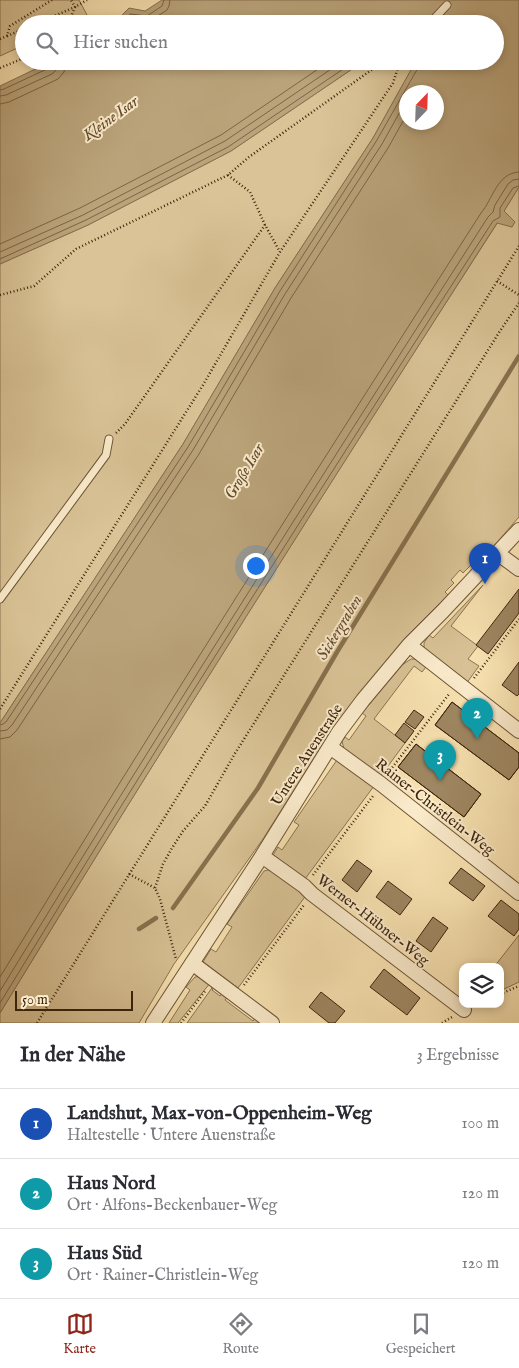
<!DOCTYPE html>
<html lang="de">
<head>
<meta charset="utf-8">
<style>
	body { margin:0; font-family:"IM FELL English",serif; background:#f7f7f7; color:#2b2b33 }
	.controls { position:absolute; right:15px; bottom:15px; display:grid; overflow:hidden; border-radius:10px; box-shadow:0 2px 8px #0003 }
	.controls button { width:45px; height:45px; display:grid; place-items:center; padding:0; border:0; border-bottom:1px solid #e1e1e2; background:#fff; color:#2b2b33; font:25px sans-serif }
	.compass { position:absolute; left:399px; top:85px; width:45px; height:45px; border-radius:50%; background:#fff; box-shadow:0 2px 8px #0003; rotate:23deg }
	.scale { position:absolute; left:15px; bottom:12px; width:118px; box-sizing:border-box; padding-left:5px; border:2px solid #3d250c; border-top:0; font-size:14px; line-height:18px; white-space:nowrap; color:#3d250c; -webkit-text-stroke:4px #fcedce; paint-order:stroke }
	.you { position:absolute; left:255px; top:565px; width:18px; height:18px; margin:-12px; border:4px solid #fff; border-radius:50%; background:#1a73e8; box-shadow:0 0 0 8px #1a73e833 }
	.badge { display:grid; place-items:center; width:32px; height:32px; border-radius:50%; background:#8f2418; color:#fff; font-size:16px; font-weight:700 }
	.pin { position:absolute; translate:-50% -41px; filter:drop-shadow(0 1px 2px #0008) }
	.pin::after { content:''; position:absolute; top:26px; width:18px; height:15px; background:inherit; clip-path:polygon(0 0,100% 0,50% 100%) }
	.list { margin:0; padding:0; list-style:none }
	h2 { display:flex; justify-content:space-between; align-items:center; height:65px; margin:0; padding:0 20px; font-size:21px }
	h2 small { font-size:16px; font-weight:400; color:#7c7c81 }
	.list li { display:grid; grid-template-columns:32px 1fr auto; gap:15px; align-items:center; box-sizing:border-box; height:70px; padding:0 20px; border-top:1px solid #e1e1e2 }
	.list b { display:block; font-size:19px; white-space:nowrap }
	.list p { margin:0; font-size:16px; white-space:nowrap; color:#7c7c81 }
	.list em { font-size:16px; font-style:normal; color:#7c7c81 }
	.icon { flex:none; width:28px; height:28px; fill:none; stroke:currentColor; stroke-width:2; stroke-linecap:round; stroke-linejoin:round }
	.map { position:relative; flex:none; width:519px; height:1023px; overflow:hidden }
	.search { position:absolute; background:#fff; box-shadow:0 2px 8px #0003; left:15px; right:15px; top:15px; height:55px; display:flex; align-items:center; gap:12px; box-sizing:border-box; padding:0 18px; border-radius:28px; color:#7c7c81; font-size:19px }
	.sheet { height:275px; background:#fff }
	nav { display:flex; justify-content:space-around; align-items:center; box-sizing:border-box; height:70px; border-top:1px solid #e1e1e2; background:#fff; font-size:14px; color:#7c7c81 }
	nav a { display:grid; justify-items:center; gap:2px }
	nav .on { color:#8f2418 }
	.map>svg:first-child { display:block }
	.green { fill:#dac497; stroke:#8c7452 }
	.water { fill:#baa37a; stroke:#88714e; fill-rule:evenodd }
	.lines { fill:none; stroke-linecap:round; stroke-linejoin:round }
	.shore { stroke:#7c6443; stroke-width:1 }
	.stream { stroke:#88714e; stroke-width:4.5 }
	.building { fill:#9f8863; stroke:#3d250c }
	.service-casing { stroke:#6c5536; stroke-width:9 }
	.minor-casing { stroke:#6c5536; stroke-width:16 }
	.path { stroke:#3d250c; stroke-width:2.5; stroke-dasharray:1 2.5; stroke-linecap:butt }
	.service { stroke:#fcedce; stroke-width:7 }
	.minor { stroke:#fcedce; stroke-width:14 }
	.labels { text-anchor:middle; dominant-baseline:central; stroke-width:4; stroke-linejoin:round; paint-order:stroke }
	.street-label { font-size:15px; fill:#3d250c; stroke:#fcedce }
	.water-label { font-size:16px; font-style:italic; fill:#624b2d; stroke:#fcedce }
</style>
</head>
<body>
<div class="map">
<svg width="519" height="1023" viewBox="0 0 519 1023">
	<rect width="100%" height="100%" fill="#fae4b3"/>
	<filter id="stains"><feTurbulence type="fractalNoise" baseFrequency=".004" numOctaves="4"/><feColorMatrix values="0 0 0 0 .2 0 0 0 0 .09 0 0 0 0 .02 0 0 0 .5 -.17"/></filter>
	<radialGradient id="worn" r=".72"><stop offset=".6" stop-color="#630" stop-opacity="0"/><stop offset="1" stop-color="#630" stop-opacity=".3"/></radialGradient>
	<path class="green" d="M0,0H79L87,15L68,24H24V45L0,56Z
		M364,61H416L373,138L275,288L183,444L0,723V264L88,225L231,151Z
		M519,187V517L484,557L482,554L463,573L460,570L451,580L454,583L445,592L448,595L407,636L333,728L263,839L174,964L139,1023H0V1013C162,747 329,484 498,222L512,227L514,221L504,211Z
		M483,585L451,626L478,646L468,659L479,666L466,684L424,648V643L429,635L433,638Z
		M411,659H416L426,667L422,672L414,666L374,719L405,743L380,777L344,749L342,741L345,737L349,740L366,716L362,713L402,665Z
		M337,760L374,786L305,879L273,855L278,847L282,850L299,825L294,822Z
		M268,870L276,871L307,894L238,988L203,962L211,949L216,952L232,927L227,924L264,871Z
		M519,935V982L500,991V967H494Z
		M202,976L211,982L178,1023H169L190,990L186,987L195,977Z
		M214,985L215,986L212,990L220,996L223,992L228,996L225,1000L253,1021L256,1017L261,1023H187Z"/>
	<path class="water" d="M162,0H519V187L504,211L515,222L512,227L497,223C329,485 162,747 0,1013V723L183,444L275,288L373,138L416,61H495V24H437L446,6L419,24H118L123,14L129,8L145,11ZM406,92H436V122H406Z
		M52,61H364L231,151L88,225L0,264V86Z"/>
	<g class="lines">
		<path class="shore" d="M124,24L127,17L130,14L147,16L162,6L164,0
			M131,24L133,21L144,22L150,21L167,10L169,6L170,0
			M0,90L4,89L49,68L52,65L53,61
			M0,96L6,95L52,74L57,69L59,61
			M0,104L9,102L58,79L64,72L66,61
			M0,244L80,208L221,135L330,61
			M0,252L83,215L225,141L343,61
			M0,259L86,220L228,147L355,61
			M0,725L3,724L6,722L188,447L280,291L377,140L419,66L420,61
			M0,731L7,730L12,725L193,450L285,294L382,144L406,101
			M0,739L10,737L17,730L199,454L291,298L388,148L406,116
			M0,977C157,720 319,466 481,213C493,199 497,173 519,172
			M0,991C159,731 323,474 488,217L493,212L495,205L508,184L513,180L519,179
			M0,1003C160,740 326,480 493,221L500,217V208L513,188L519,186"/>
		<path class="stream" d="M173,908L258,788L337,652L519,356
			M139,929L156,918"/>
	</g>
	<path class="building" d="M519,589V613L488,654L476,645Z
		M519,662V694L517,696L502,685Z
		M452,702L519,753V767L509,780L435,725Z
		M452,702L519,753V767L509,780L435,725Z
		M414,710L424,717L415,729L405,722Z
		M404,723L414,731L405,743L395,735Z
		M416,744L481,794L464,817L398,767Z
		M416,744L481,794L464,817L398,767Z
		M357,860L372,871L357,892L342,880Z
		M461,868L485,886L473,901L449,883Z
		M388,881L412,899L400,915L376,897Z
		M501,900L519,914V929L514,936L488,916Z
		M433,917L448,928L431,952L416,941Z
		M384,969L420,998L407,1015L370,987Z
		M321,992L345,1011L335,1023H329L309,1007Z"/>
	<g class="lines">
		<g class="service-casing">
			<path id="service" d="M431,22L447,5
				M0,599L106,455L109,439"/>
		</g>
		<g class="minor-casing">
			<path id="minor" d="M497,553L519,569
				M409,645L519,731
				M330,747L381,784L519,893
				M262,856L304,886L312,894L464,1010
				M192,963L272,1023
				M153,1023L262,856L339,732L363,700L409,645L443,611L519,530"/>
		</g>
		<path class="path" d="M36,24L75,7L71,0
			M68,24L75,7L87,0
			M7,36L24,29
			M0,39L7,36L10,26L52,0
			M0,68L24,58
			M228,175L250,192L265,225L280,252
			M497,281L519,295
			M0,295L34,286L76,249L228,175L249,157L384,61
			M116,433L125,424L265,225
			M474,678L519,619
			M0,709L203,385L280,252L393,83L400,61
			M388,773L449,694
			M129,874L155,888L160,899L176,959
			M313,875L373,796
			M155,888L163,864L172,848L183,831L205,806L234,755L500,331L519,303
			M244,985L304,905
			M500,994L519,986
			M37,1023L519,246
			M181,1023L206,990
			M442,1023L452,1017"/>
		<use href="#service" class="service"/>
		<use href="#minor" class="minor"/>
	</g>
	<g class="labels">
		<g class="street-label">
			<text transform="translate(307 755) rotate(-57)">Untere Auenstraße</text>
			<text transform="translate(435 807) rotate(38)">Rainer-Christlein-Weg</text>
			<text transform="translate(373 920) rotate(38)">Werner-Hübner-Weg</text>
		</g>
		<g class="water-label">
			<text transform="translate(111 119) rotate(-36)">Kleine Isar</text>
			<text transform="translate(245 472) rotate(-59)">Große Isar</text>
			<text transform="translate(340 628) rotate(-59)">Sickergraben</text>
		</g>
	</g>
	<rect width="100%" height="100%" filter="url(#stains)"/>
	<rect width="100%" height="100%" fill="url(#worn)"/>
</svg>
<div class="controls">
<button><svg class="icon" aria-label="layers" viewBox="0 0 24 24"><path d="M12 4l9 5-9 5-9-5zM3 14l9 5 9-5"/></svg></button>
</div>
<svg class="compass" viewBox="-18 -18 36 36"><path d="M0-13l5 13h-10z" fill="#e53935"/><path d="M0 13l5-13h-10z" fill="#7c7c81"/></svg>
<div class="scale">50 m</div>
<div class="you"></div>
<div class="pin badge" style="left:485px;top:584px;background:#1a4fb4">1</div>
<div class="pin badge" style="left:477px;top:739px;background:#0f9aa8">2</div>
<div class="pin badge" style="left:440px;top:781px;background:#0f9aa8">3</div>
<div class="search"><svg class="icon" aria-label="search" viewBox="0 0 24 24"><circle cx="10" cy="10" r="6"/><path d="M15 15l6 6"/></svg>Hier suchen</div>
</div>
<section class="sheet">
<h2>In der Nähe<small>3 Ergebnisse</small></h2>
<ul class="list">
<li><span class="badge" style="background:#1a4fb4">1</span><div><b>Landshut, Max-von-Oppenheim-Weg</b><p>Haltestelle · Untere Auenstraße</p></div><em>100 m</em></li>
<li><span class="badge" style="background:#0f9aa8">2</span><div><b>Haus Nord</b><p>Ort · Alfons-Beckenbauer-Weg</p></div><em>120 m</em></li>
<li><span class="badge" style="background:#0f9aa8">3</span><div><b>Haus Süd</b><p>Ort · Rainer-Christlein-Weg</p></div><em>120 m</em></li>
</ul>
</section>
<nav>
<a class="on"><svg class="icon" aria-label="map" viewBox="0 0 24 24"><path d="M3 6l6-2 6 2 6-2v14l-6 2-6-2-6 2zM9 4v14M15 6v14"/></svg>Karte</a>
<a><svg class="icon" aria-label="directions" viewBox="0 0 24 24"><path d="M12 3l9 9-9 9-9-9zM9 14v-3h6M13 9l2 2-2 2"/></svg>Route</a>
<a><svg class="icon" aria-label="saved" viewBox="0 0 24 24"><path d="M7 4h10v16l-5-4-5 4z"/></svg>Gespeichert</a>
</nav>
</body>
</html>
